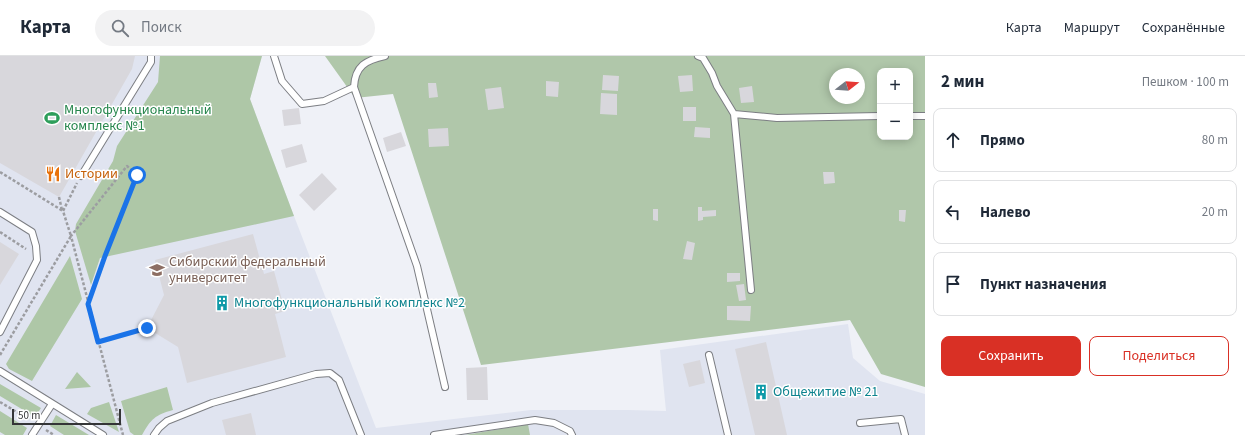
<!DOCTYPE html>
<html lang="ru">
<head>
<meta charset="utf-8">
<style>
	body { margin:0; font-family:"Source Sans 3",sans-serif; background:#f2f2f3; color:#1f2937 }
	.controls { position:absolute; right:12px; top:12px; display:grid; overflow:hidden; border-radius:8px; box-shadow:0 2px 10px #0003 }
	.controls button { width:36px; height:36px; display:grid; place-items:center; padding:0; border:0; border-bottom:1px solid #e0e1e3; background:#fff; color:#1f2937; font:20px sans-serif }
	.compass { position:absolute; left:829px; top:12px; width:36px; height:36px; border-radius:50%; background:#fff; box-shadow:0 2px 10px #0003; rotate:73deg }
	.scale { position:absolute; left:12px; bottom:10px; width:109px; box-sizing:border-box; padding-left:4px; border:2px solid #343537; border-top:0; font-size:11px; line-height:14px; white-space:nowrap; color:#343537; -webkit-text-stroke:3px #fff; paint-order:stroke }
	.stop { position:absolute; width:12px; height:12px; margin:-9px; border:3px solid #1a73e8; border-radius:50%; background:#fff }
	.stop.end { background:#1a73e8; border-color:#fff; box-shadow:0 1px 4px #0008 }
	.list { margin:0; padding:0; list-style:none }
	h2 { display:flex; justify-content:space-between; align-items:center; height:52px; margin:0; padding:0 16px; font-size:17px }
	h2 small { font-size:13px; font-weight:400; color:#747a83 }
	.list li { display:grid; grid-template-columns:26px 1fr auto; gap:12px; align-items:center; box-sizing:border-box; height:64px; margin:0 8px 8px; padding:0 8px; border:1px solid #e0e1e3; border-radius:8px }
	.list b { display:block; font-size:15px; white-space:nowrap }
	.list em { font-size:13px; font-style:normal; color:#747a83 }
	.actions { display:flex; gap:8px; padding:12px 16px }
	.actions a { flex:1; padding:9px 0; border:1px solid #d93025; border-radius:8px; text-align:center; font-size:14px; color:#d93025 }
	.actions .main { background:#d93025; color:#fff }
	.icon { flex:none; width:22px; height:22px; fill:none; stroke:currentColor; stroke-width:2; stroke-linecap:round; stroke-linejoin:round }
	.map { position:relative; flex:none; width:925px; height:379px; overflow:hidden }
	header { display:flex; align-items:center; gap:24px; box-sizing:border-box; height:56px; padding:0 20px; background:#fff; border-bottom:1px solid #e0e1e3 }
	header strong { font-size:19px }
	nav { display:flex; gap:22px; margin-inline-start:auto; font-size:14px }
	.search { width:280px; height:36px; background:#f2f2f3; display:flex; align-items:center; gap:10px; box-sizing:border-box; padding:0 14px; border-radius:22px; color:#747a83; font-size:15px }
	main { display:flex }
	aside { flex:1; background:#fff }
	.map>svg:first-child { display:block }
	.built { fill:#e0e4f0 }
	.green { fill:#b0c7aa; fill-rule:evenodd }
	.forest { fill:#aec7a7 }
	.building { fill:#d8d7dc }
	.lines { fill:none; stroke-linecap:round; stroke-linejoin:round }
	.lane-casing { stroke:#7c7e83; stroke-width:8 }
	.path { stroke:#9c9da1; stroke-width:2.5; stroke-dasharray:3 2; stroke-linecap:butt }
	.lane { stroke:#fff; stroke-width:6 }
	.route { stroke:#1a73e8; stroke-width:5 }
	.labels { text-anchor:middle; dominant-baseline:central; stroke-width:3; stroke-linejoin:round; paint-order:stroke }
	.leisure-label { font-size:14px; fill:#27864d; stroke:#fff; text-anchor:start }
	.food-label { font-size:14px; fill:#c56008; stroke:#fff; text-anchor:start }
	.education-label { font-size:14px; fill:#785e54; stroke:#fff; text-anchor:start }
	.culture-label { font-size:14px; fill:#0d838f; stroke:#fff; text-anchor:start }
</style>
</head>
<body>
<header>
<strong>Карта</strong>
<div class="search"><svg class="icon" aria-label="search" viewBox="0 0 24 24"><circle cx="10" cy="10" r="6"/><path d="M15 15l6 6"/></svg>Поиск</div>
<nav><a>Карта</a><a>Маршрут</a><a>Сохранённые</a></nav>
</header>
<main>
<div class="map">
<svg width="925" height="379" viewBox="0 0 925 379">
	<rect width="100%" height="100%" fill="#eff1f7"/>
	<path class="built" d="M0,0H262L250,43L294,160L376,372L531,354H628L666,355L660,294L848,268L853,302L880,325L925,338V379H0Z"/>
	<path class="green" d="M325,0H925V331L881,318L850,264L481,309L393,38L355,42ZM880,15H910V81H880ZM835,18H859V42H835Z
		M528,368L530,379H465Z"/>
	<path class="forest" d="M160,0H262L250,43L294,160L100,202L91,229L75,175L76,168L113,105L117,90L158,26Z
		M70,200L82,243L32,325L9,313L6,308Z
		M77,316L91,331L65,333Z
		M0,328L41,352L35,361L0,340Z
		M167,331L173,354C155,359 151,363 142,379H134L130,376L121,345Z
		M109,346L119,376L87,358L91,352Z
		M0,355L27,372L23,379H5L0,376Z
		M56,359L89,379H64L50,370Z"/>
	<path class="building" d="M0,0H135L132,13L59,141L0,107Z
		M603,19L619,20L618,35L602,34Z
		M692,19L693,35L680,36L678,20Z
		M546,25L559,26L558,41L546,40Z
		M428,27H436L438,41L429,42Z
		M752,30L754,46L741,47L739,32Z
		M501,31L504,52L488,54L485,33Z
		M601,37L617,38V59L600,58Z
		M683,51H696V65H683Z
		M299,52L301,68L284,70L282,54Z
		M695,71L710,72V82L694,81Z
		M448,72L449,90L429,91L428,73Z
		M401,76L406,90L387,96L383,82Z
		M302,88L307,106L286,112L281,94Z
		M823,116H834L835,127L824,128Z
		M322,117L337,133L314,155L299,139Z
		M698,151H702V155L716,154V160L703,161V164L698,165Z
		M653,153H658V165L653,164Z
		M899,154H906L905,166L899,165Z
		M253,178L264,218L274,215L285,255L275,258L286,301L187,327L178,291L147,272L164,239L155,204Z
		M687,185L695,187L692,204L683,203Z
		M0,186L19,198L0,229Z
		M727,217H740V225L727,226Z
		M744,228L746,244L739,245L736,229Z
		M727,250H751L750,265L727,264Z
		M766,286L787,379H755L735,293Z
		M700,304L705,327L689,331L683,308Z
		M487,311L488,344H467L466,312Z
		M251,357L256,379H226L222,364Z"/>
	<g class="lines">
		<g class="lane-casing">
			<path id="lane" d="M274,0L282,25L302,48L324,45L354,31C355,10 366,4 385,0
				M698,0L703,2L712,17L717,30L734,58L751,234
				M354,31L417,210L445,331
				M734,58L777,62L880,60
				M910,60H925
				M81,120L151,6V0
				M0,156L32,176L36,190L37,204L0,276
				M709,299L728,379
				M0,315L103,379
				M860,367L901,363L905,379
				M32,379L52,348
				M154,379L159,372L167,365L212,347L316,318L330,317L339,324L361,379
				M434,379L535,364L554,367L570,375L572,379"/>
		</g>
		<path class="path" d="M0,116L63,155
			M59,141L62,154
			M0,176L26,193
			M88,249L105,200L137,119L127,110L71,180L123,379
			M98,286L147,272
			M0,299L71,180L63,155L77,127
			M0,346L30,364
			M46,374L54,379"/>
		<use href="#lane" class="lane"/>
	</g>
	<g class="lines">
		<path class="route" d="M137,119L105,200L88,248L98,286L147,272"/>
	</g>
	<defs>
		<g id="stadium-bare" transform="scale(1.2)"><path d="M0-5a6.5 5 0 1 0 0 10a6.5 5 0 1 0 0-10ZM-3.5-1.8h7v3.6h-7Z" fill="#2e9e5b" stroke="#fff" stroke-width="2.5" paint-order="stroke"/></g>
		<g id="restaurant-bare" transform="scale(1.2)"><path d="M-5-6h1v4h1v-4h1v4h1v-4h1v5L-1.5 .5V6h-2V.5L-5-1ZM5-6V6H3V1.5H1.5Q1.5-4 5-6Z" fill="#e8710a" stroke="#fff" stroke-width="2.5" paint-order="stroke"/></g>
		<g id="university-bare" transform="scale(1.2)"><path d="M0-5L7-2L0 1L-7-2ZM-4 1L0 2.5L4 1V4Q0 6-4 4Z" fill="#8d6e63" stroke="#fff" stroke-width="2.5" paint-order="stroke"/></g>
		<g id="building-bare" transform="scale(1.2)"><path d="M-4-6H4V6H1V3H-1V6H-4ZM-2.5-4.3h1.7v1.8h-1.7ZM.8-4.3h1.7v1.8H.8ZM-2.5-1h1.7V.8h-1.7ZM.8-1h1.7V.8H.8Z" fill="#0f9aa8" stroke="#fff" stroke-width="2.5" paint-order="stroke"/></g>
	</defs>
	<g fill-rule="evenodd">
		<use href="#stadium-bare" x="52" y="62"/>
		<use href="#restaurant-bare" x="53" y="118"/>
		<use href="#university-bare" x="157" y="214"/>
		<use href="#building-bare" x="222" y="247"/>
		<use href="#building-bare" x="761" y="336"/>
	</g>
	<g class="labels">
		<g class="leisure-label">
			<text x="64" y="54">Многофункциональный<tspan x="64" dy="16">комплекс №1</tspan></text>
		</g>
		<g class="food-label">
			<text x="65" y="118">Истории</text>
		</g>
		<g class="education-label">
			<text x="169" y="206">Сибирский федеральный<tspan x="169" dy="16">университет</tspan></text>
		</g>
		<g class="culture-label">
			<text x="234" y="247">Многофункциональный комплекс №2</text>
			<text x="773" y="336">Общежитие № 21</text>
		</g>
	</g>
</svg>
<div class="controls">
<button>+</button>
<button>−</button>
</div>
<svg class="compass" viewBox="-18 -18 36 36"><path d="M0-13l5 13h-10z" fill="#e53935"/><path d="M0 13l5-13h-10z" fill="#747a83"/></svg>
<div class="scale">50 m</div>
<div class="stop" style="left:137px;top:119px"></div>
<div class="stop end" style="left:147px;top:272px"></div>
</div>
<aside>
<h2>2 мин<small>Пешком · 100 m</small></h2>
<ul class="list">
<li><svg class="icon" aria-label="ahead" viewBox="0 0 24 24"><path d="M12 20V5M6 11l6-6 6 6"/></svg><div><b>Прямо</b></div><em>80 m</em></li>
<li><svg class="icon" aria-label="left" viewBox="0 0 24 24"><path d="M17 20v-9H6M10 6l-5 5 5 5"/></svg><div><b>Налево</b></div><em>20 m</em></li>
<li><svg class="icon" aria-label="arrive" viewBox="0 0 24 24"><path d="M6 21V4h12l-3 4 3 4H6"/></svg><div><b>Пункт назначения</b></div></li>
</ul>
<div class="actions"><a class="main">Сохранить</a><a>Поделиться</a></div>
</aside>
</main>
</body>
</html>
